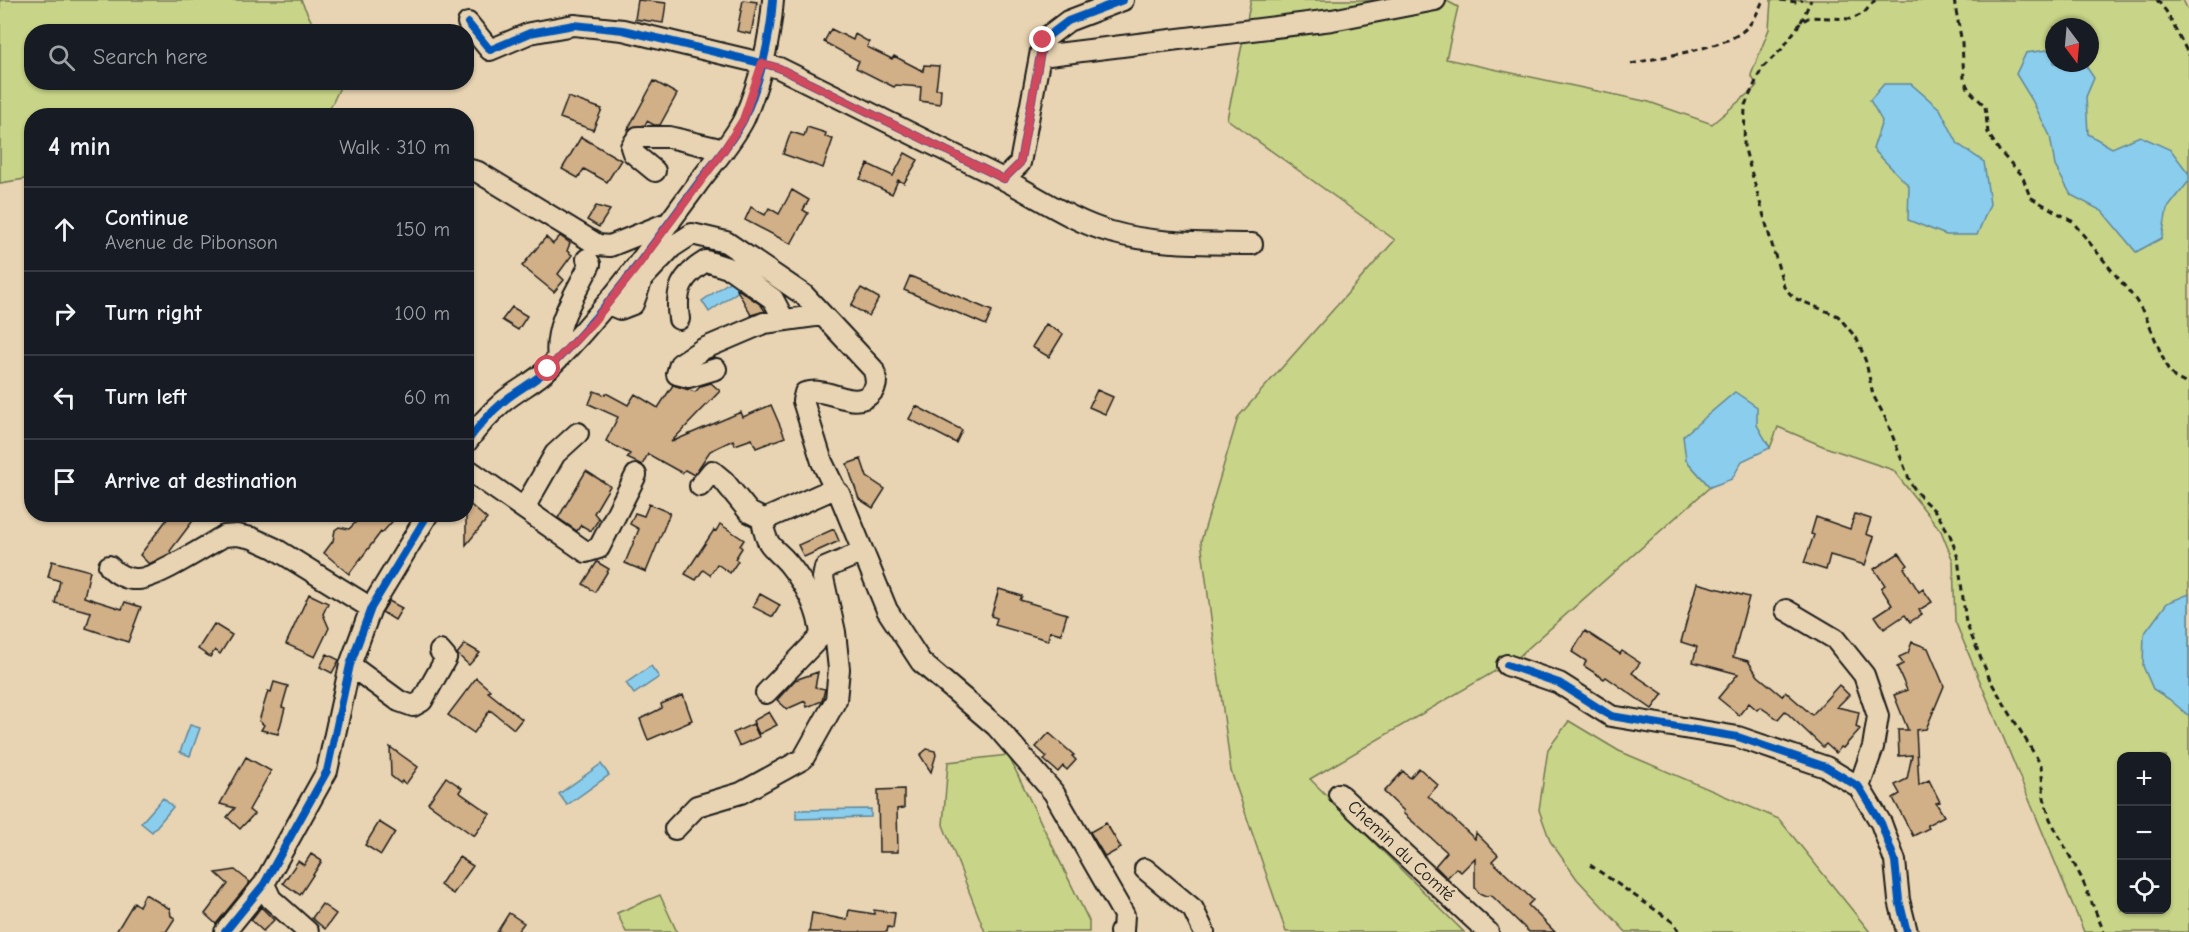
<!DOCTYPE html>
<html lang="en">
<head>
<meta charset="utf-8">
<style>
	body { margin:0; font-family:"Comic Neue",sans-serif; background:#242831; color:#f1f3f6 }
	.controls { position:absolute; right:18px; bottom:18px; display:grid; overflow:hidden; border-radius:12px; box-shadow:0 2px 4px #0004 }
	.controls button { width:54px; height:54px; display:grid; place-items:center; padding:0; border:0; border-bottom:2px solid #363941; background:#171b24; color:#f1f3f6; font:30px sans-serif }
	.compass { position:absolute; left:2045px; top:18px; width:54px; height:54px; border-radius:50%; background:#171b24; box-shadow:0 2px 4px #0004; rotate:164deg }
	.stop { position:absolute; width:18px; height:18px; margin:-14px; border:4px solid #d1495b; border-radius:50%; background:#fff }
	.stop.end { background:#d1495b; border-color:#fff; box-shadow:0 2px 6px #0008 }
	.list { margin:0; padding:0; list-style:none }
	h2 { display:flex; justify-content:space-between; align-items:center; height:78px; margin:0; padding:0 24px; font-size:26px }
	h2 small { font-size:20px; font-weight:400; color:#9ea1a6 }
	.list li { display:grid; grid-template-columns:39px 1fr auto; gap:18px; align-items:center; box-sizing:border-box; height:84px; padding:0 24px; border-top:2px solid #363941 }
	.list b { display:block; font-size:22px; white-space:nowrap }
	.list p { margin:0; font-size:20px; white-space:nowrap; color:#9ea1a6 }
	.list em { font-size:20px; font-style:normal; color:#9ea1a6 }
	.icon { flex:none; width:33px; height:33px; fill:none; stroke:currentColor; stroke-width:2; stroke-linecap:round; stroke-linejoin:round }
	.map { position:relative; flex:none; width:2189px; height:932px; overflow:hidden }
	.search { position:absolute; background:#171b24; box-shadow:0 2px 4px #0004; left:24px; top:24px; width:450px; height:66px; display:flex; align-items:center; gap:15px; box-sizing:border-box; padding:0 21px; border-radius:24px; color:#9ea1a6; font-size:22px }
	.panel { position:absolute; background:#171b24; box-shadow:0 2px 4px #0004; left:24px; top:108px; width:450px; height:414px; border-radius:24px }
	.map>svg:first-child { display:block }
	.green { fill:#c8d487; stroke:#727852; stroke-width:1.5; fill-rule:evenodd }
	.water { fill:#8bcded; stroke:#5f8699; stroke-width:1.5 }
	.building { fill:#d1af87; stroke:#1c1c1c; stroke-width:1.5 }
	.lines { fill:none; stroke-linecap:round; stroke-linejoin:round }
	.minor-casing { stroke:#1c1c1c; stroke-width:24 }
	.path { stroke:#1c1c1c; stroke-width:3; stroke-dasharray:6 4.5; stroke-linecap:butt }
	.minor { stroke:#e8d4b2; stroke-width:20 }
	.cycleway-casing { stroke:#e8d4b2; stroke-width:11 }
	.cycleway { stroke:#0057b8; stroke-width:8 }
	.route { stroke:#d1495b; stroke-width:8 }
	.labels { text-anchor:middle; dominant-baseline:central; stroke-width:5; stroke-linejoin:round; paint-order:stroke }
	.street-label { font-size:18px; fill:#1c1c1c; stroke:#e8d4b2 }
</style>
</head>
<body>
<div class="map">
<svg width="2189" height="932" viewBox="0 0 2189 932">
	<rect width="100%" height="100%" fill="#e8d4b2"/>
	<filter id="ink" filterUnits="userSpaceOnUse"><feTurbulence type="fractalNoise" baseFrequency=".0167" numOctaves="2"/><feDisplacementMap in="SourceGraphic" scale="12" xChannelSelector="R" yChannelSelector="G"/><feConvolveMatrix kernelMatrix="1 2 1 2 8 2 1 2 1" color-interpolation-filters="sRGB"/></filter>
	<g filter="url(#ink)">
		<path class="green" d="M0,0H301L316,31L32,32V82H340L341,85L327,115L32,116L31,178L0,183Z
			M1251,0H1445L1458,7L1446,59L1649,102L1712,124L1757,86L1751,75L1769,29L1771,0H2183L2189,12V932H2084L1955,621L1953,561L1941,531L1893,470L1825,447L1778,427L1770,448L1756,425L1686,460L1710,487L1516,659L1310,779L1464,932H1286L1231,771L1201,541L1238,417L1395,240L1227,119ZM2054,27H2090V63H2054ZM2122,756H2166V910H2122Z
			M1569,721L1619,751L1779,819L1870,932H1626L1577,879L1550,841L1539,810L1548,749Z
			M1008,755L1089,921V932H985L943,825L948,762Z
			M660,895L677,932H626L617,913Z"/>
		<path class="water" d="M2054,49V63H2084L2094,78L2086,97L2088,134L2112,148L2140,136L2171,150L2189,174V181L2167,209L2162,238L2136,252L2102,211L2071,195L2055,166L2050,136L2032,100L2016,74L2026,53Z
			M1884,84H1911L1940,109L1958,144L1984,162L1990,204L1977,235H1946L1908,220L1909,186L1873,149L1882,121L1870,100Z
			M732,280L740,290L709,312L702,301Z
			M1735,392L1757,407V425L1770,448L1742,461L1732,479L1710,487L1686,460L1683,436Z
			M2189,594V716L2169,699L2153,689L2143,666L2144,634L2167,603Z
			M651,666L659,677L634,694L626,683Z
			M190,725L200,728L190,756L180,752Z
			M601,764L609,775L567,805L559,794Z
			M163,798L173,807L152,832L141,823Z
			M871,809V817L796,819V810Z"/>
		<path class="building" d="M638,0L666,3L663,23L635,19Z
			M743,0L757,2L751,34L737,31Z
			M831,29L853,40L855,34L869,42L867,47L892,59L894,56L923,71L924,65L939,66L936,89H941L940,104L920,101L921,87L896,85L894,87L856,68L859,61L824,42Z
			M654,81L677,94L660,125H654L647,121L645,125L628,129Z
			M568,97L602,109L593,130L560,118Z
			M807,127L826,133L825,137L833,139L823,168L783,154L791,132L804,136Z
			M581,137L621,160L607,182L584,169L578,178L562,169Z
			M905,153L918,160L904,183L898,180L892,194L860,179L868,164L893,176Z
			M792,190L809,200L803,210L808,213L791,244L745,220L751,207L765,215L769,208L779,214Z
			M596,206L610,210L599,227L587,220Z
			M560,236L570,243L567,251L572,255L558,274L564,280L554,292L522,266L546,237L553,244Z
			M910,276L992,311L986,325L904,290Z
			M736,288L761,305L765,311L751,315Z
			M861,288L879,298L869,316L851,306Z
			M512,307L527,316L518,330L502,320Z
			M1046,324L1063,334L1049,357L1032,347Z
			M711,383L720,391L671,442L741,412L743,417L771,405L785,437L756,448L752,439L735,445L733,440L710,451L694,475L685,470L682,473L648,454L642,465L627,458L630,454L606,441L618,417L589,404L594,391L605,395L606,393L628,405L635,394L658,408L673,385L695,392L701,386Z
			M1097,390L1113,397L1105,414L1089,407Z
			M916,406L962,430L956,443L909,419Z
			M861,459L867,477L885,489L873,508L859,499L847,464Z
			M586,471L610,486L594,513L599,519L591,531L581,525L577,531L558,518Z
			M466,501L487,519L466,545Z
			M649,504L670,513L646,572L625,563L639,529L630,524L635,513L644,516Z
			M171,514H198L170,551L171,553L149,564L140,555Z
			M364,514H399L382,533L381,532L349,574L324,553L333,541L335,530L339,527L349,529Z
			M1855,514L1871,519L1866,534L1874,537L1865,565L1830,555L1826,570L1804,563L1814,535L1811,534L1816,517L1850,529Z
			M720,524L744,540L740,546L742,548L735,559L738,561L730,573L717,564L710,575L703,570L696,580L685,574L714,530L716,531Z
			M834,529L839,541L804,557L798,545Z
			M1899,553L1908,565L1904,568L1919,592L1923,589L1932,602L1919,610L1922,614L1910,622L1905,615L1884,629L1875,616L1892,605L1881,588L1885,585L1874,569Z
			M52,561L90,571L84,597L122,609L125,602L141,607L128,642L86,628L91,612L55,603L60,581L48,577Z
			M597,562L609,569L595,592L583,584Z
			M1697,583L1749,597L1733,657L1748,661L1758,676L1782,696L1786,692L1812,715L1839,685L1849,695L1837,707L1859,712L1856,727L1860,729L1843,748L1841,747L1836,753L1826,744L1823,747L1785,711L1778,719L1760,707L1757,710L1749,703L1739,715L1718,698L1738,674L1693,662L1697,647L1681,642Z
			M999,589L1022,596L1020,600L1067,614L1061,634L1050,631L1048,640L995,625L997,618L991,616Z
			M309,594L328,603L323,614L329,628L315,657L286,644Z
			M760,594L780,605L773,617L753,607Z
			M389,601L402,608L395,620L382,612Z
			M214,624L232,635L220,654L215,650L210,657L198,649Z
			M1585,631L1620,654L1622,651L1640,663L1632,673L1663,694L1652,709L1606,677L1604,679L1584,666L1586,661L1572,652Z
			M1912,642L1928,648L1944,686L1926,729L1916,730L1919,785L1929,780L1940,802L1936,803L1944,816L1927,825L1929,828L1913,836L1893,798L1900,794L1895,785L1907,779L1912,755L1899,756L1898,730H1908L1894,695L1907,690L1897,667L1903,664L1899,657L1908,653Z
			M465,644L480,653L469,665L457,654Z
			M327,654L339,660L332,673L320,667Z
			M818,672L815,687L825,689L822,701L807,707L805,701L787,709L777,700L795,680Z
			M476,678L490,690L488,692L522,719L514,729L490,710L474,733L448,715Z
			M274,682L288,686L282,707L285,708L278,734L261,730L264,725L259,721L268,691L271,692Z
			M683,695L692,720L689,721L690,722L648,740L640,719L662,708L661,704Z
			M769,712L777,725L759,734L753,721Z
			M753,724L759,737L739,746L733,733Z
			M1049,733L1074,755L1072,756L1076,760L1067,770L1063,766L1058,772L1044,760L1047,757L1036,747Z
			M390,747L418,767L406,784L402,781L400,783L391,776Z
			M927,749L935,751L936,755L931,772L920,755Z
			M246,757L271,771L249,810L254,814L240,829L227,817L235,808L220,804Z
			M1419,768L1438,785L1428,796L1475,839L1476,833L1498,855L1492,861L1533,900L1528,905L1555,932H1529L1491,895L1486,896L1479,893L1475,888V858L1461,872L1456,868L1447,878L1435,866L1447,852L1403,813L1404,811L1384,792L1403,771L1410,778Z
			M446,777L462,788L459,792L490,814L474,836L428,803Z
			M904,789V808L897,809L898,852H879L878,790Z
			M379,822L395,832L381,855L365,845Z
			M1106,823L1121,848L1105,857L1090,832Z
			M311,854L322,861L300,895L283,883L298,861L304,865Z
			M459,857L473,866L453,894L440,885Z
			M235,870L250,882L216,924L205,914L228,884L216,873Z
			M145,894L170,909L171,916L175,918L166,932H116L134,902L139,906Z
			M322,904L336,914L325,929L312,918Z
			M261,907L274,920L263,931L251,920Z
			M849,910L874,914V910L895,913L893,928L888,927L887,932H809L812,913L847,920Z
			M509,913L524,923L517,932H497Z"/>
		<g class="lines">
			<g class="minor-casing">
				<path id="minor" d="M468,23L490,50L530,33L574,25L623,30L761,63L779,68C853,105 927,141 1001,178C1037,196 1071,221 1111,232C1156,245 1206,243 1252,244
					M1041,56L1332,20L1435,0
					M466,169L478,172L598,245L610,246L670,222
					M655,171L633,153L631,147L638,137H669L724,150
					M1004,179L1020,163L1043,40L1068,21L1123,0
					M608,304L620,309L633,304L642,279L672,247L692,234L726,242L804,295L873,369C876,376 878,385 872,392C858,409 836,393 819,392C815,391 809,392 805,393L803,401L822,462L836,491
					M679,319C675,290 681,276 706,261L731,269L773,299L784,320
					M558,359C553,324 576,294 590,264L587,259
					M716,369L689,377L677,374L680,364L703,349L764,323L822,315
					M466,443C477,428 489,414 503,402C518,389 537,381 550,367C606,311 650,248 696,186C712,164 732,143 744,119C760,82 770,40 773,0
					M466,468L586,552L599,548L636,475
					M700,486L712,471L724,481L749,512L767,521
					M524,508L555,454L578,433
					M109,566C116,574 127,580 138,579C157,578 206,546 224,536L237,535L252,538L274,548L371,608
					M1786,610L1835,639L1864,675L1878,716L1873,747L1859,787
					M350,665L399,701L413,706L422,701L446,658L440,651
					M1507,665L1559,683L1611,716L1738,737L1826,767L1859,787L1881,823L1895,861L1899,900L1907,932
					M766,693L821,636C819,608 805,584 788,563C774,547 767,548 763,525L770,517L833,489L839,493L887,610L921,662L996,726L1054,793L1124,915L1123,931L1120,932
					M1339,794L1488,932
					M675,829L697,806L741,793L803,759L836,700L839,669L835,632L823,578L825,568L863,552
					M1145,869L1193,909L1204,932
					M264,884L271,899L308,932
					M225,932L264,884L327,771L350,665L371,608L428,514"/>
			</g>
			<path class="path" d="M1780,0L1797,2L1802,0
				M1875,0L1864,13L1852,19L1810,17L1801,22L1782,49L1762,68L1745,105L1744,146L1784,287L1794,298L1838,316L1857,339L1866,362L1873,395L1886,419L1911,484L1922,499L1936,512L1950,535L1958,558L1966,623L1991,682L2041,765L2044,798L2050,819L2081,877L2104,932
				M1954,0L1962,43L1964,79L1969,90L1985,106L1988,133L2000,152L2022,175L2030,197L2072,221L2135,299L2145,315L2168,370L2175,378L2189,385
				M2157,0L2166,11L2189,55
				M1801,22L1811,0
				M1631,64C1658,57 1724,48 1743,31C1753,23 1758,12 1763,0
				M1590,865L1673,922L1679,932"/>
			<use href="#minor" class="minor"/>
			<g class="cycleway-casing">
				<path id="cycleway" d="M468,23L490,50L530,33L574,25L623,30L761,63L779,68L1004,179L1020,163L1043,40L1068,21L1123,0
					M466,443C477,428 489,414 503,402C518,389 537,381 550,367C606,311 650,248 696,186C712,164 732,143 744,119C760,82 770,40 773,0
					M1507,665L1559,683L1611,716L1738,737L1826,767L1859,787L1881,823L1895,861L1899,900L1907,932
					M225,932L264,884L327,771L350,665L371,608L428,514"/>
			</g>
			<use href="#cycleway" class="cycleway"/>
		</g>
	</g>
	<g class="lines" filter="url(#ink)">
		<path class="route" d="M548,369L593,322L633,272L724,150L743,120L762,63L779,68L1004,179L1020,163L1043,40"/>
	</g>
	<g class="labels">
		<g class="street-label">
			<text transform="translate(1401 851) rotate(43)">Chemin du Comté</text>
		</g>
	</g>
</svg>
<div class="controls">
<button>+</button>
<button>−</button>
<button><svg class="icon" aria-label="locate" viewBox="0 0 24 24"><circle cx="12" cy="12" r="6"/><path d="M12 2v4M12 18v4M2 12h4M18 12h4"/></svg></button>
</div>
<svg class="compass" viewBox="-18 -18 36 36"><path d="M0-13l5 13h-10z" fill="#e53935"/><path d="M0 13l5-13h-10z" fill="#9ea1a6"/></svg>
<div class="stop" style="left:548px;top:369px"></div>
<div class="stop end" style="left:1043px;top:40px"></div>
<div class="search"><svg class="icon" aria-label="search" viewBox="0 0 24 24"><circle cx="10" cy="10" r="6"/><path d="M15 15l6 6"/></svg>Search here</div>
<section class="panel">
<h2>4 min<small>Walk · 310 m</small></h2>
<ul class="list">
<li><svg class="icon" aria-label="ahead" viewBox="0 0 24 24"><path d="M12 20V5M6 11l6-6 6 6"/></svg><div><b>Continue</b><p>Avenue de Pibonson</p></div><em>150 m</em></li>
<li><svg class="icon" aria-label="right" viewBox="0 0 24 24"><path d="M7 20v-9h11M14 6l5 5-5 5"/></svg><div><b>Turn right</b></div><em>100 m</em></li>
<li><svg class="icon" aria-label="left" viewBox="0 0 24 24"><path d="M17 20v-9H6M10 6l-5 5 5 5"/></svg><div><b>Turn left</b></div><em>60 m</em></li>
<li><svg class="icon" aria-label="arrive" viewBox="0 0 24 24"><path d="M6 21V4h12l-3 4 3 4H6"/></svg><div><b>Arrive at destination</b></div></li>
</ul>
</section>
</div>
</body>
</html>
